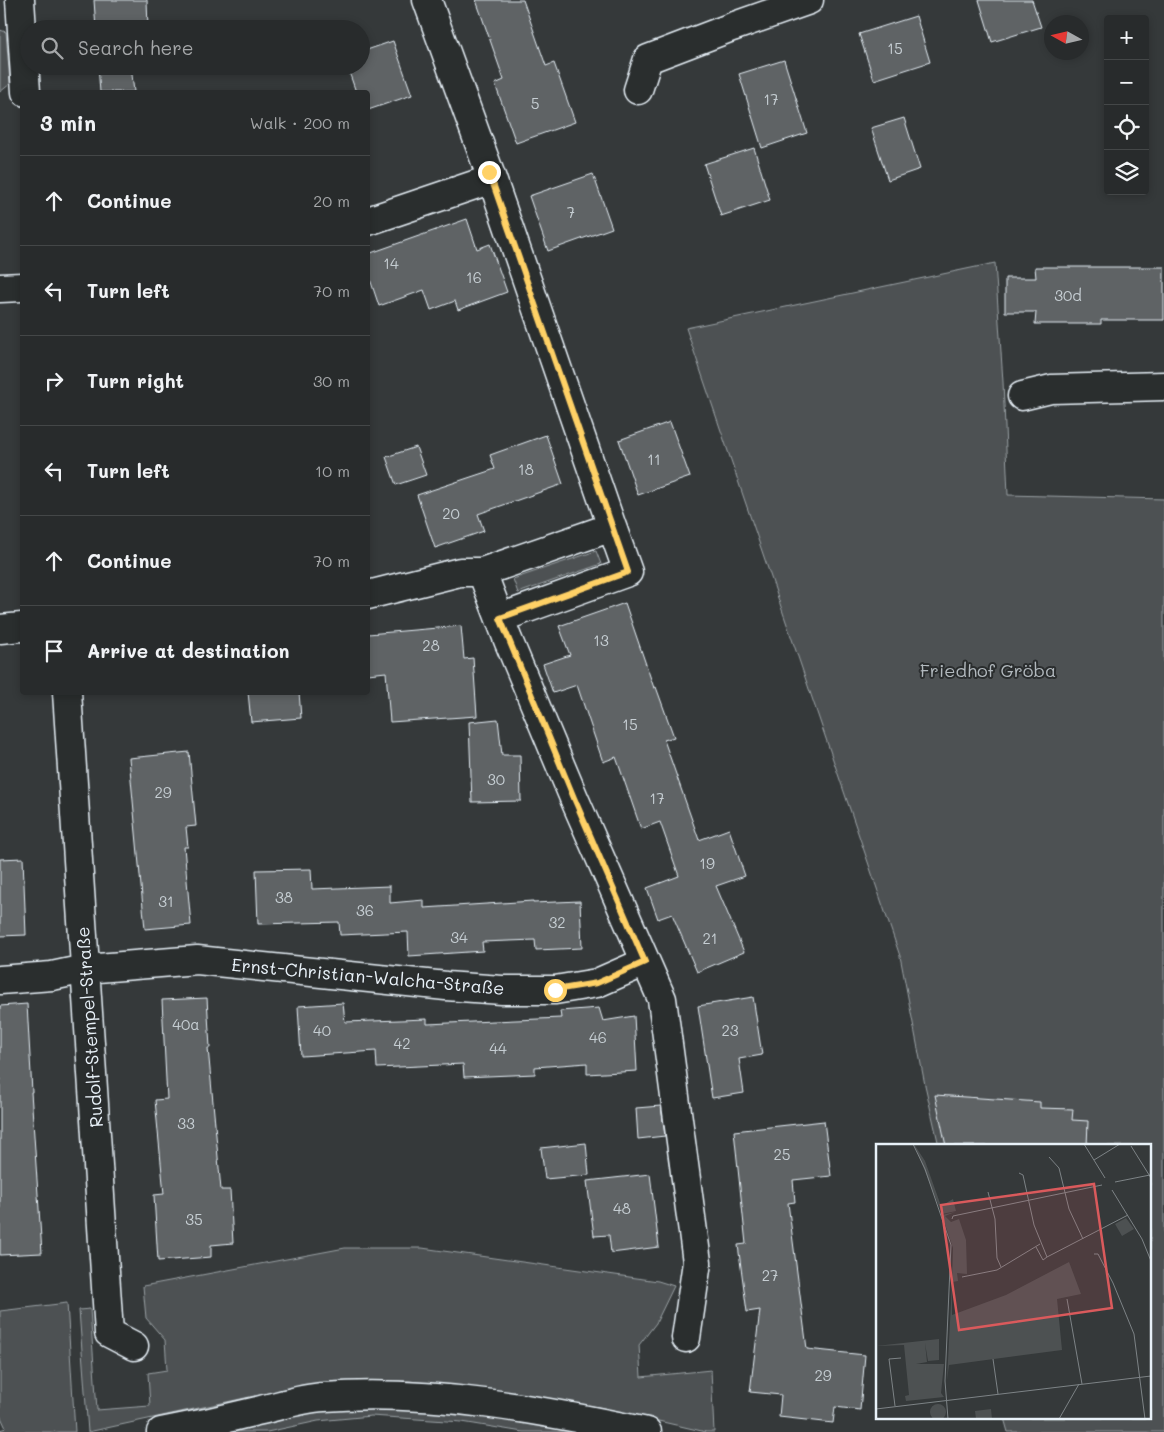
<!DOCTYPE html>
<html lang="en">
<head>
<meta charset="utf-8">
<style>
	body { margin:0; font-family:Mali,sans-serif; background:#303334; color:#f1f3f6 }
	.controls { position:absolute; right:15px; top:15px; display:grid; overflow:hidden; border-radius:5px; box-shadow:0 2px 8px #0003 }
	.controls button { width:45px; height:45px; display:grid; place-items:center; padding:0; border:0; border-bottom:1px solid #444748; background:#282b2c; color:#f1f3f6; font:25px sans-serif }
	.compass { position:absolute; left:1044px; top:15px; width:45px; height:45px; border-radius:50%; background:#282b2c; box-shadow:0 2px 8px #0003; rotate:278deg }
	.stop { position:absolute; width:15px; height:15px; margin:-11px; border:4px solid #ffd166; border-radius:50%; background:#fff }
	.stop.end { background:#ffd166; border-color:#fff; box-shadow:0 1px 5px #0008 }
	.list { margin:0; padding:0; list-style:none }
	h2 { display:flex; justify-content:space-between; align-items:center; height:65px; margin:0; padding:0 20px; font-size:21px }
	h2 small { font-size:16px; font-weight:400; color:#a5a7a9 }
	.list li { display:grid; grid-template-columns:32px 1fr auto; gap:15px; align-items:center; box-sizing:border-box; height:90px; padding:0 20px; border-top:1px solid #444748 }
	.list b { display:block; font-size:19px; white-space:nowrap }
	.list em { font-size:16px; font-style:normal; color:#a5a7a9 }
	.icon { flex:none; width:28px; height:28px; fill:none; stroke:currentColor; stroke-width:2; stroke-linecap:round; stroke-linejoin:round }
	.map { position:relative; flex:none; width:1164px; height:1432px; overflow:hidden }
	.search { position:absolute; background:#282b2c; box-shadow:0 2px 8px #0003; left:20px; top:20px; width:350px; height:55px; display:flex; align-items:center; gap:12px; box-sizing:border-box; padding:0 18px; border-radius:28px; color:#a5a7a9; font-size:19px }
	.panel { position:absolute; background:#282b2c; box-shadow:0 2px 8px #0003; left:20px; top:90px; width:350px; height:605px; border-radius:5px }
	.map>svg:first-child { display:block }
	.green { fill:#4d5152; stroke:#9aa1a5 }
	.building { fill:#5f6365; stroke:#e8f1f8 }
	.lines { fill:none; stroke-linecap:round; stroke-linejoin:round }
	.minor-casing { stroke:#e8f1f8; stroke-width:31 }
	.minor { stroke:#2a2d2e; stroke-width:28 }
	.route { stroke:#ffd166; stroke-width:6 }
	.labels { text-anchor:middle; dominant-baseline:central; stroke-width:4; stroke-linejoin:round; paint-order:stroke }
	.number-label { font-size:15px; fill:#c6ced3 }
	.park-label { font-size:18px; fill:#b2b9be; stroke:#2a2d2e }
	.street-label { font-size:18px; fill:#e8f1f8; stroke:#2a2d2e }
	.inset-road { fill:none; stroke:#7d8386; stroke-width:1 }
	.view { fill:#da5a5c; fill-opacity:0.15; stroke:#da5a5c; stroke-width:2.5 }
	.inset-edge { fill:none; stroke:#e8f1f8; stroke-width:2.5 }
</style>
</head>
<body>
<div class="map">
<svg width="1164" height="1432" viewBox="0 0 1164 1432">
	<rect width="100%" height="100%" fill="#35393a"/>
	<filter id="ink" filterUnits="userSpaceOnUse"><feTurbulence type="fractalNoise" baseFrequency=".02" numOctaves="2"/><feDisplacementMap in="SourceGraphic" scale="10" xChannelSelector="R" yChannelSelector="G"/><feConvolveMatrix kernelMatrix="1 2 1 2 8 2 1 2 1" color-interpolation-filters="sRGB"/></filter>
	<g filter="url(#ink)">
		<path class="green" d="M0,30L6,32L10,84L0,92Z
			M995,263L1003,382L1008,495L1164,499V1432H1008L1004,1418H1150V1146H939L925,1085L900,956L686,328Z
			M596,551L601,564L518,593L513,579Z
			M345,1248H422L658,1281L674,1286L656,1323L639,1345L641,1377L711,1370L714,1432H706L598,1407L476,1388L409,1381L366,1382L268,1393L88,1432L79,1310L90,1309L97,1410L150,1406L148,1373L167,1370L165,1340L146,1318L143,1286Z
			M67,1303L75,1432H0V1430L6,1428L0,1415V1311Z
			M372,1406L464,1412L583,1432H523L462,1422L371,1416L318,1421L267,1432H221L317,1411Z"/>
		<path class="building" d="M94,0H147L148,29H96Z
			M476,0H523L546,66L554,63L575,122L516,143L495,84L504,80Z
			M979,0H1032L1041,27L992,42Z
			M916,16L930,62L874,80L859,34Z
			M393,41L412,95L368,110V92H356L347,66H361V52Z
			M784,60L807,133L762,148L739,74Z
			M98,66H131L134,92H100Z
			M904,118L920,169L888,180L871,128Z
			M754,148L770,200L721,216L704,164Z
			M593,174L612,228L548,251L529,196Z
			M467,219L477,249L490,244L507,292L458,310L455,301L431,310L424,290L379,306L368,273V254Z
			M1035,267H1164V320H1101V324H1035L1036,312H1005V278H1036Z
			M670,422L690,477L638,495L619,440Z
			M546,435L563,484L478,514L484,531L435,548L417,495L495,469L490,455Z
			M416,447L426,475L396,485L386,457Z
			M625,603L654,688L656,687L674,737L664,740L699,840L729,829L745,876L716,886L744,952L697,972L672,914L658,919L647,888L679,876L660,822L641,829L616,757L603,762L577,685L553,693L543,664L570,655L559,626Z
			M461,626L464,659L473,658L477,716L390,722L386,672L368,674V634Z
			M248,692H299L301,718L251,722Z
			M498,719L502,755H520L521,801L472,802L469,722Z
			M189,752L196,826L186,827L188,847H184L191,925L145,929L129,758Z
			M23,858L26,935L0,936V859Z
			M311,869L312,889L390,886V903L424,900V908L533,901V903L580,901L582,948L536,950L535,940L482,942L483,951L409,956L408,932L340,935L339,922L258,924L256,870Z
			M753,997L762,1055L739,1059L744,1093L712,1098L698,1006Z
			M207,998L210,1048H208L221,1190H230L233,1243L211,1245V1257L158,1261L154,1195L164,1194L155,1100L167,1099L162,1000Z
			M343,1003L345,1022L427,1019V1024L561,1018L560,1011L599,1008L603,1021L634,1016L637,1071L587,1074V1063L535,1067V1074L464,1077L463,1064L377,1068L376,1051L301,1056L298,1006Z
			M27,1004L32,1092H31L42,1253L0,1255V1006Z
			M935,1095L1040,1102V1108L1073,1109L1072,1120L1088,1121L1087,1146H946Z
			M661,1106L665,1136L638,1139L636,1108Z
			M824,1121L831,1176L793,1180L795,1202L788,1203L807,1349L865,1355L860,1410L835,1407L833,1423L779,1417L781,1395L750,1392L760,1310L747,1312L738,1245L746,1244L734,1131Z
			M586,1143L589,1175L545,1179L541,1148Z
			M650,1174L659,1247L611,1253L609,1235L594,1236L587,1181Z"/>
		<g class="lines">
			<g class="minor-casing">
				<path id="minor" d="M20,0L26,92
					M638,90L648,59L732,27L809,0
					M368,221L492,179
					M0,288L22,287
					M1022,396L1051,389L1164,386
					M482,572L508,640L574,798L662,999L697,1262L686,1338
					M368,595L460,572H482L612,527L492,179L427,0
					M500,618L628,572L612,527
					M0,629L22,627
					M67,692L109,1333L134,1346
					M0,980L52,976L85,969L197,960L446,986L502,990H555L597,983L645,962
					M161,1432C193,1426 225,1419 257,1411C279,1406 302,1398 324,1397C431,1389 542,1410 647,1432"/>
			</g>
			<use href="#minor" class="minor"/>
		</g>
	</g>
	<g class="lines" filter="url(#ink)">
		<path class="route" d="M489,172L628,572L500,618L574,798L645,962L597,983L555,990"/>
	</g>
	<g class="labels">
		<g class="number-label">
			<text x="895" y="48">15</text>
			<text x="771" y="99">17</text>
			<text x="535" y="103">5</text>
			<text x="571" y="212">7</text>
			<text x="391" y="263">14</text>
			<text x="474" y="277">16</text>
			<text x="1068" y="295">30d</text>
			<text x="654" y="459">11</text>
			<text x="526" y="469">18</text>
			<text x="451" y="513">20</text>
			<text x="601" y="640">13</text>
			<text x="431" y="645">28</text>
			<text x="630" y="724">15</text>
			<text x="496" y="779">30</text>
			<text x="163" y="792">29</text>
			<text x="657" y="798">17</text>
			<text x="707" y="863">19</text>
			<text x="284" y="897">38</text>
			<text x="166" y="901">31</text>
			<text x="365" y="910">36</text>
			<text x="557" y="922">32</text>
			<text x="459" y="937">34</text>
			<text x="710" y="938">21</text>
			<text x="186" y="1024">40a</text>
			<text x="322" y="1030">40</text>
			<text x="730" y="1030">23</text>
			<text x="598" y="1037">46</text>
			<text x="402" y="1043">42</text>
			<text x="498" y="1048">44</text>
			<text x="186" y="1123">33</text>
			<text x="782" y="1154">25</text>
			<text x="622" y="1208">48</text>
			<text x="194" y="1219">35</text>
			<text x="770" y="1275">27</text>
			<text x="823" y="1375">29</text>
		</g>
		<g class="park-label">
			<text x="988" y="670">Friedhof Gröba</text>
		</g>
		<g class="street-label">
			<text transform="translate(368 976) rotate(5)">Ernst-Christian-Walcha-Straße</text>
			<text transform="translate(89 1027) rotate(-94)">Rudolf-Stempel-Straße</text>
		</g>
	</g>
	<g transform="translate(876 1144)">
		<rect width="275" height="275" fill="#35393a"/>
		<path d="M38,0L49,17L65,62L77,55L80,67L66,70ZM79,68L69,72L75,78L83,75L90,96L91,130L81,129L82,137L76,138L77,104L66,71ZM250,74L258,85L246,92L239,80ZM193,118L205,150L181,155L186,206L73,221L71,236L76,139V171L130,151ZM63,195V216L52,217L49,199L51,218L40,220H68L65,249L68,253L30,257L29,252L33,251L28,201L0,202ZM54 268a8 8 0 1 1 16 0a8 8 0 1 1-16 0ZM115,265L116,275H100L99,267Z" fill="#4d5152"/>
		<path class="inset-road" d="M37,0L49,25L75,101L69,237L72,275M208,0L229,34M255,2L275,34M173,13L183,24L193,65L207,95M218,16L244,0M143,29L147,31L158,81L171,113L252,71M239,38L274,31M236,46L266,95L275,117M112,48L119,75L121,114L125,123M76,75L77,72L226,41M160,103L167,116L171,113M218,110H222L237,139L258,190L269,275M86,133L121,126L164,100M191,155L206,240M117,215L122,250M19,262L13,215L25,214M0,265L275,232M183,275L203,240"/>
		<path class="view" d="M218,40L236,164L83,186L65,61Z"/>
		<rect width="275" height="275" class="inset-edge"/>
	</g>
</svg>
<div class="controls">
<button>+</button>
<button>−</button>
<button><svg class="icon" aria-label="locate" viewBox="0 0 24 24"><circle cx="12" cy="12" r="6"/><path d="M12 2v4M12 18v4M2 12h4M18 12h4"/></svg></button>
<button><svg class="icon" aria-label="layers" viewBox="0 0 24 24"><path d="M12 4l9 5-9 5-9-5zM3 14l9 5 9-5"/></svg></button>
</div>
<svg class="compass" viewBox="-18 -18 36 36"><path d="M0-13l5 13h-10z" fill="#e53935"/><path d="M0 13l5-13h-10z" fill="#a5a7a9"/></svg>
<div class="stop" style="left:555px;top:990px"></div>
<div class="stop end" style="left:489px;top:172px"></div>
<div class="search"><svg class="icon" aria-label="search" viewBox="0 0 24 24"><circle cx="10" cy="10" r="6"/><path d="M15 15l6 6"/></svg>Search here</div>
<section class="panel">
<h2>3 min<small>Walk · 200 m</small></h2>
<ul class="list">
<li><svg class="icon" aria-label="ahead" viewBox="0 0 24 24"><path d="M12 20V5M6 11l6-6 6 6"/></svg><div><b>Continue</b></div><em>20 m</em></li>
<li><svg class="icon" aria-label="left" viewBox="0 0 24 24"><path d="M17 20v-9H6M10 6l-5 5 5 5"/></svg><div><b>Turn left</b></div><em>70 m</em></li>
<li><svg class="icon" aria-label="right" viewBox="0 0 24 24"><path d="M7 20v-9h11M14 6l5 5-5 5"/></svg><div><b>Turn right</b></div><em>30 m</em></li>
<li><svg class="icon" aria-label="left" viewBox="0 0 24 24"><path d="M17 20v-9H6M10 6l-5 5 5 5"/></svg><div><b>Turn left</b></div><em>10 m</em></li>
<li><svg class="icon" aria-label="ahead" viewBox="0 0 24 24"><path d="M12 20V5M6 11l6-6 6 6"/></svg><div><b>Continue</b></div><em>70 m</em></li>
<li><svg class="icon" aria-label="arrive" viewBox="0 0 24 24"><path d="M6 21V4h12l-3 4 3 4H6"/></svg><div><b>Arrive at destination</b></div></li>
</ul>
</section>
</div>
</body>
</html>
